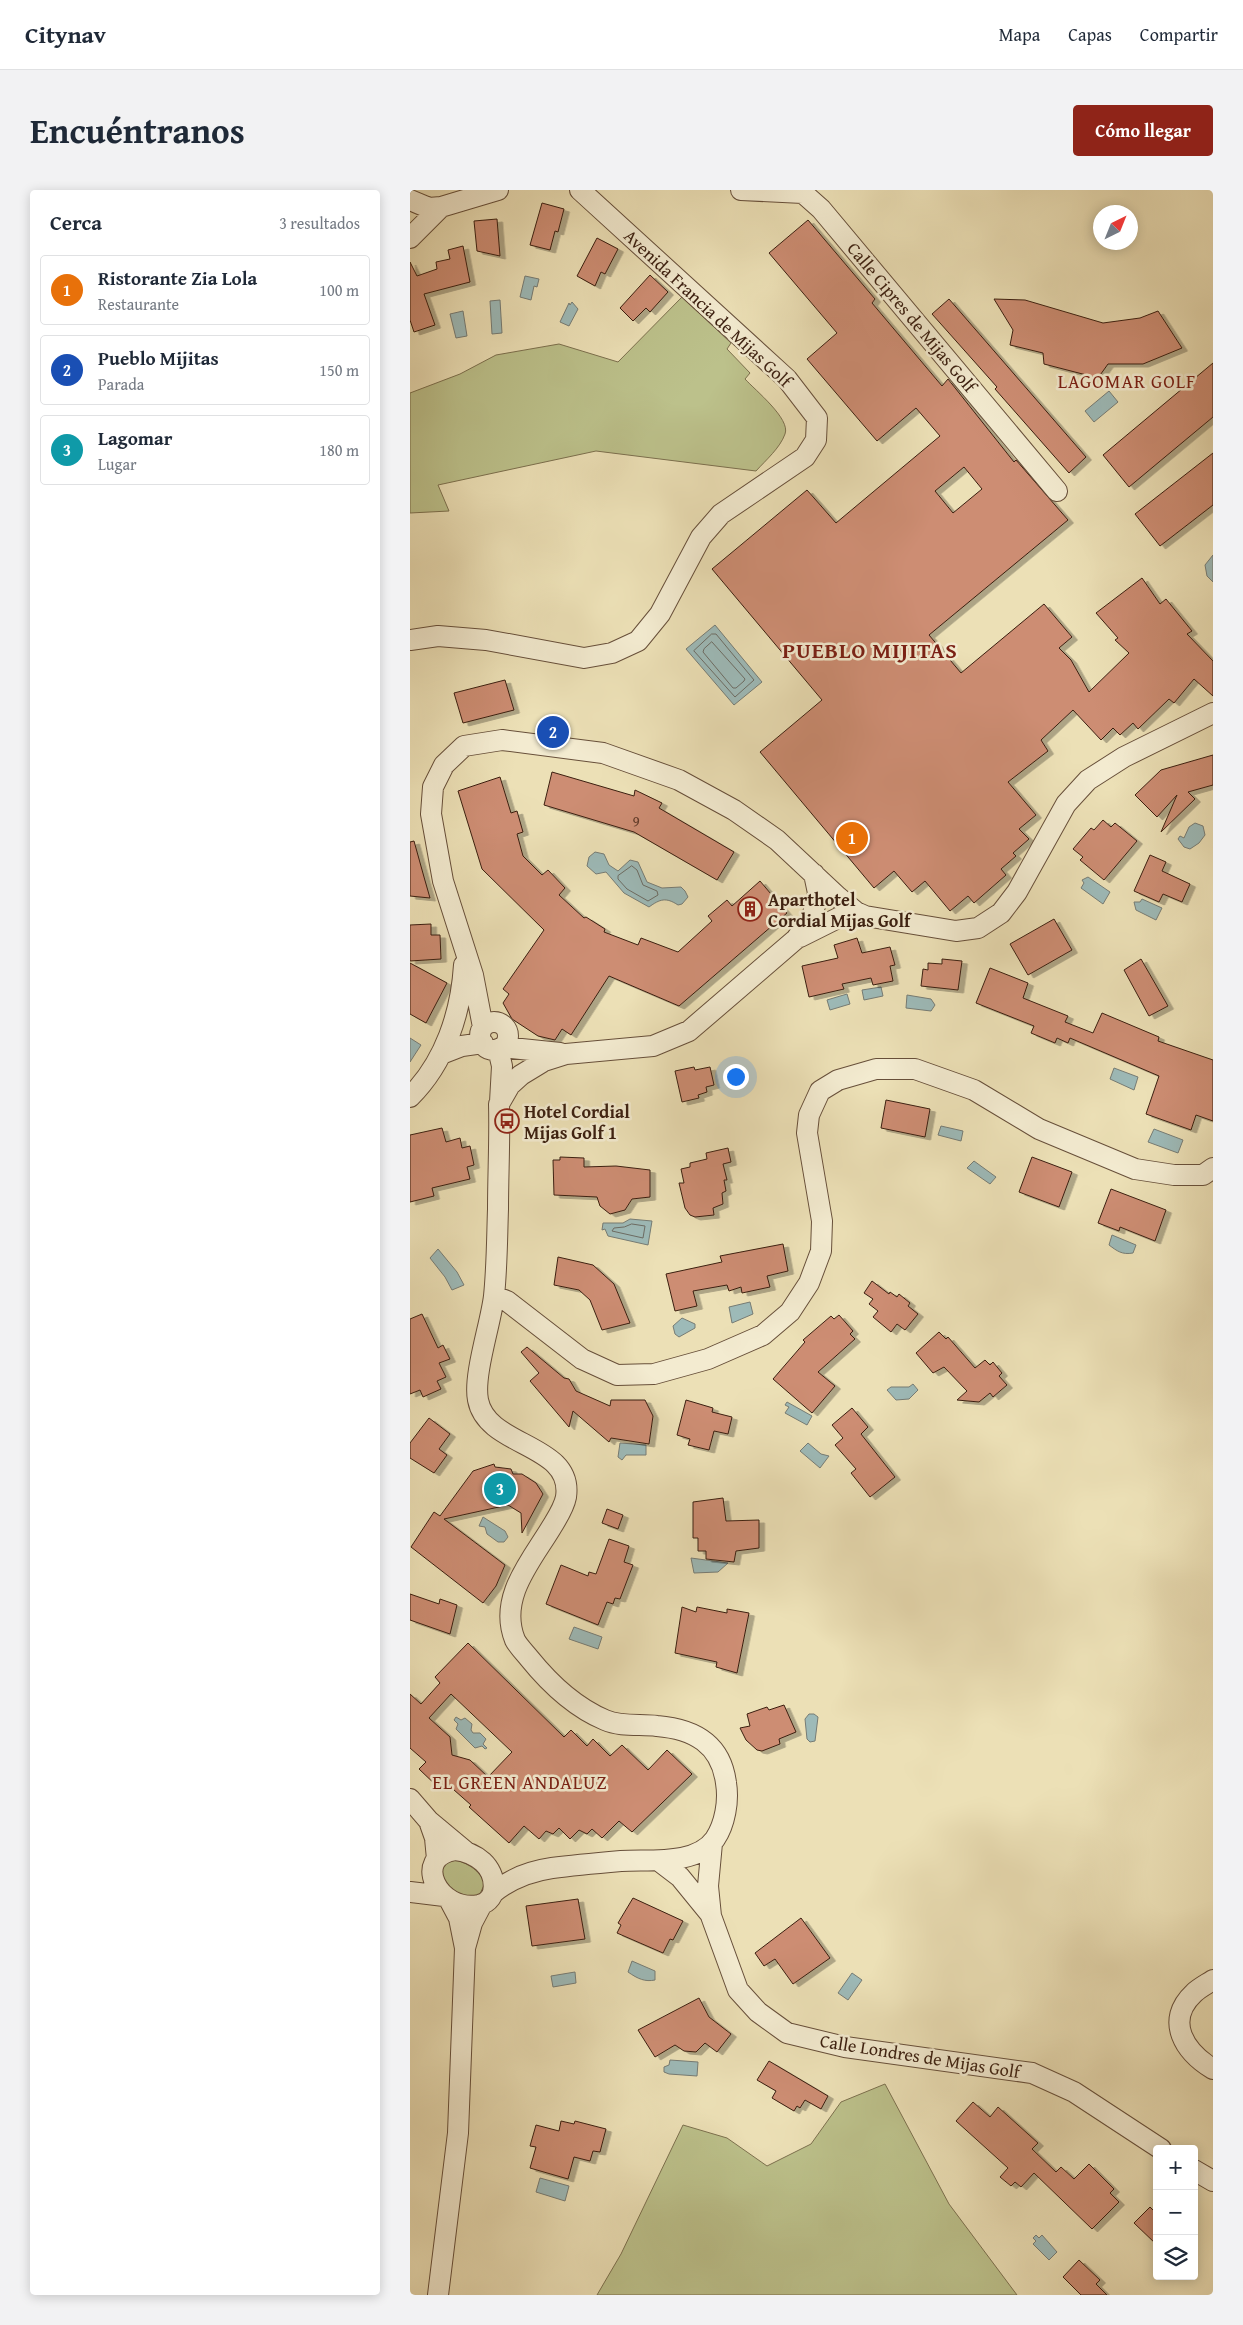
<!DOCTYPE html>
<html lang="es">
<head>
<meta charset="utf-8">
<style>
	body { margin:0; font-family:"Gentium Book Plus",serif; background:#f2f2f3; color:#1f2937 }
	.controls { position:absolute; right:15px; bottom:15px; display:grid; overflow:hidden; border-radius:5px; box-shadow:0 2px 12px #0003 }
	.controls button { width:45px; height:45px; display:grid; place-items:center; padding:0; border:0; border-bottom:1px solid #e0e1e3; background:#fff; color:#1f2937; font:25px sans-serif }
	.compass { position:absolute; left:683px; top:15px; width:45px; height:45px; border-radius:50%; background:#fff; box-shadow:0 2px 12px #0003; rotate:43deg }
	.you { position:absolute; left:325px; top:886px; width:18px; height:18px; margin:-12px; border:4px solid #fff; border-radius:50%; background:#1a73e8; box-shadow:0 0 0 8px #1a73e833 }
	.badge { display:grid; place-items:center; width:32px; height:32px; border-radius:50%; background:#8f2418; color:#fff; font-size:16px; font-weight:700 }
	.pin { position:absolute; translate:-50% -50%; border:2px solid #fff; box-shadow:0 1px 5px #0006 }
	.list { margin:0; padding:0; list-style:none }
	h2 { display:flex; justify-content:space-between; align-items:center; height:65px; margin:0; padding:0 20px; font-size:21px }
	h2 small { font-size:16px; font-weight:400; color:#747a83 }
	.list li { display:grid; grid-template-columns:32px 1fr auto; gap:15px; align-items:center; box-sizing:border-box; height:70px; margin:0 10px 10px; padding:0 10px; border:1px solid #e0e1e3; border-radius:5px }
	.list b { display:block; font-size:19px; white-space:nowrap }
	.list p { margin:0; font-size:16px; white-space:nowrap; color:#747a83 }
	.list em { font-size:16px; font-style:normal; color:#747a83 }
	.icon { flex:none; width:28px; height:28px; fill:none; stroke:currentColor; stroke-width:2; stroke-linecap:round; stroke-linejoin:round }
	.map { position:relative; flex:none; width:803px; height:2105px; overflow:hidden; border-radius:5px }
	header { display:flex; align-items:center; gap:30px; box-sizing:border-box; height:70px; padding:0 25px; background:#fff; border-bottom:1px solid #e0e1e3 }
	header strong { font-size:24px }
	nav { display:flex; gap:28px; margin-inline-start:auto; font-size:18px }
	.intro { display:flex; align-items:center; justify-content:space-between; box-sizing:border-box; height:120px; padding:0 30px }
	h1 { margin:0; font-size:35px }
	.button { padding:12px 22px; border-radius:5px; background:#8f2418; color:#fff; font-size:18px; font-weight:700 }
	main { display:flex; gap:30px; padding:0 30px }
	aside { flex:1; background:#fff; border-radius:5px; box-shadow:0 2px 12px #0003 }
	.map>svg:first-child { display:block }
	.green { fill:#bcc18b; stroke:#7c704e }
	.water { fill:#9dbab8; stroke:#767c75 }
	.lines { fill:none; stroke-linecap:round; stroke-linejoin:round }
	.shore { stroke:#6c6c64; stroke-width:1 }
	.building { fill:#cd8d73; stroke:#3b1f10; fill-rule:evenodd; filter:url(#shadow) }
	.minor-casing { stroke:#674f3a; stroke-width:22 }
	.minor { stroke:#f3ebd0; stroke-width:20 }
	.labels { text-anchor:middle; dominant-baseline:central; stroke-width:5; stroke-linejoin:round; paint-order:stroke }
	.number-label { font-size:15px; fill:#603a29 }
	.street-label { font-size:18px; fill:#3b1f10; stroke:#f3ebd0 }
	.poi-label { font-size:18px; font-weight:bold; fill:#3b1f10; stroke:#f3ebd0; text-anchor:start }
	.neighbourhood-label { font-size:19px; letter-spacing:1px; fill:#7a1f14; stroke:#f3ebd0 }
	.district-label { font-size:22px; font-weight:bold; letter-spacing:1px; fill:#7a1f14; stroke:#f3ebd0 }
</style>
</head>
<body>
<header>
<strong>Citynav</strong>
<nav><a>Mapa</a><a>Capas</a><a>Compartir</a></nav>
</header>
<div class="intro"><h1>Encuéntranos</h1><a class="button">Cómo llegar</a></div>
<main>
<aside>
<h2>Cerca<small>3 resultados</small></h2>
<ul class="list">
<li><span class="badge" style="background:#e8710a">1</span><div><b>Ristorante Zia Lola</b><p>Restaurante</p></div><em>100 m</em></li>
<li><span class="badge" style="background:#1a4fb4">2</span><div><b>Pueblo Mijitas</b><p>Parada</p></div><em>150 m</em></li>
<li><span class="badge" style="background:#0f9aa8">3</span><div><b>Lagomar</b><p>Lugar</p></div><em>180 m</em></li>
</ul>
</aside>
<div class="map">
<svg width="803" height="2105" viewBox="0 0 803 2105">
	<defs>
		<filter id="shadow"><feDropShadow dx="5.5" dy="3" stdDeviation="0" flood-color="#0004"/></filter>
	</defs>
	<rect width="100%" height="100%" fill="#ece0b6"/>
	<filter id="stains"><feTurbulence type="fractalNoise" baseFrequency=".004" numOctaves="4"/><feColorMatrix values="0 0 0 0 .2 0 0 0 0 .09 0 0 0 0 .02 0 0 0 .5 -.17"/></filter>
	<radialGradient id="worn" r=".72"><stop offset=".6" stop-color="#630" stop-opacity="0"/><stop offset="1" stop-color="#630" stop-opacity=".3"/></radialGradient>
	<path class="green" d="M272,107L321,153L317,159L340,183L335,189C345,200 381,229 375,244C370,258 356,270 346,281L186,261L28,295L39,321L0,323V203L50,184L86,165L149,154L208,172Z
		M47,1670C60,1675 69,1680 75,1693L69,1706L58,1710L34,1695L31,1678L38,1672Z
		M475,1894L539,2014L607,2105H187L211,2064L273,1935L317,1948L357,1976L401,1954L431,1912Z"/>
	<path class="water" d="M115,86L129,89L127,97L124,96L121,110L110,107Z
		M90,110L92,143L82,144L80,111Z
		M162,112L168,119L159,136L150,132L159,113L160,115Z
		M53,121L57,146L46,148L40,124Z
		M699,201L708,212L684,232L675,221Z
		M803,365V392L797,386L795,375Z
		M305,435L352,492L324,515L276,459Z
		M785,633L793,636L795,645L789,653L780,659L774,657L768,649L770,646L774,648L779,637Z
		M185,662L194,664L199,675L208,681L220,670L228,672L237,692L252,698L271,697L275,701L278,707L272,714L268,715C256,707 250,709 239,717L214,703L196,682L186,684L177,676L179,667Z
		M678,687L700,702L693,714L671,698L674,693L672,690Z
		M732,709L752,718L746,730L726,720L724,712H730Z
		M471,797L473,806L454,810L452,800Z
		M437,804L440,814L420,820L417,810Z
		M497,805L521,809L525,815L521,821L496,818Z
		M0,848L11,855L0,872Z
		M704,878L728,887L724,900L700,889Z
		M531,936L553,941L551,951L528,945Z
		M744,939L773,950L768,963L738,952Z
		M564,971L586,987L580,994L557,978Z
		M220,1029L242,1031L238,1055L198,1046L195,1039L192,1040L193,1033H213Z
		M702,1045L726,1055L723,1063C712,1065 707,1061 699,1055Z
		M28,1059L47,1082L54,1095L42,1100L35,1087L20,1068Z
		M340,1112L343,1124L322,1133L319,1117Z
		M272,1128L285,1134V1138L269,1147L265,1144L263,1136Z
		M503,1194L508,1200L499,1209L486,1210L477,1200L481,1197H499Z
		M377,1212L402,1226L397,1235L375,1223L379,1217L375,1215Z
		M210,1253L236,1255V1265H216L212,1270L208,1267Z
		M398,1253L411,1264L419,1266L410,1278L390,1261Z
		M73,1327L95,1341L98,1347L94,1352H88L77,1344L75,1337L69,1336Z
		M281,1368L318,1373L308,1382L284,1383Z
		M164,1437L192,1447L188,1459L159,1449Z
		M399,1524H404L408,1527L405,1551L400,1552L397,1549L395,1529Z
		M46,1527L51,1530L55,1528L62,1534L61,1540L63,1543H70L76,1549L73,1554L77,1558L75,1559L72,1556L65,1558L46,1539L48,1534L44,1530Z
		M222,1771L245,1781V1790C235,1792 228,1789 218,1782Z
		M165,1782L166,1793L143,1797L141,1786Z
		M442,1783L452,1790L438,1810L428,1803Z
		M260,1870L288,1872L287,1886L259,1884L254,1882V1877L259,1875Z
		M130,1988L159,1996L155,2011L126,2002Z
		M626,2045L629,2048L632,2045L647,2062L639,2070L623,2054L626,2051L623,2048Z"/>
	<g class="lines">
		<path class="shore" d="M302,444H306L344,490L325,507L284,461Z
			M302,452L335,489L334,491L326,498H323L293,462L294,459Z
			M222,676L227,680L233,695L247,701L248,705L238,711L217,699L208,689V686Z
			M222,1034L235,1036L233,1048L202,1041L204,1038L214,1037Z"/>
	</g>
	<path class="building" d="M132,13L154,19L148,42L145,41L140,60L120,55Z
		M87,29L90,66L67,61L64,31Z
		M398,30L465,109L462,113L532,196L538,189L604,272L606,270L658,330L519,445L551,483L634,414L662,447L649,458L661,470L679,502L719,463L705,450L708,448L686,423L732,388L750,414L756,409L782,441L777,444L803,471V506L784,489L764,513L759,509L728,539L723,533L710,545L703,538L691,550L663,520L631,550L638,561L598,592L626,625L609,639L619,649L603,663L606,666L591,679L596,685L564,713L558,706L540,721L515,691L502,702L484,681L464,698L350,562L412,510L302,379L397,300L426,333L530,246L506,218L467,251L397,169L427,143L359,63ZM554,277L572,299L543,323L525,301Z
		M187,48L208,59L195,84L191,82L185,96L167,86Z
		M53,56L60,92L14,104L25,135L4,142L0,130V72L7,86L27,79L26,72L40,69L38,60Z
		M240,85L258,102L240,122L236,118L223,131L210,118Z
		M539,109L676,267L659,283L585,199L587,197L522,124Z
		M584,109L615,110L693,133L730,128L748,121L772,158L733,174H698L688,188L634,174L633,163L600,155L603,140Z
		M803,173V227L719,297L693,265Z
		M803,263V315L750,356L725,324Z
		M95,490L104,520L53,533L44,503Z
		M803,565V595L778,602L785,609L751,642L767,605L747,627L725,605L751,580Z
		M142,582L224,606L225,600L252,613L249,618L324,662L307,690L224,642L134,615Z
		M90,587L101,623L107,621L113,642L107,644L113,666L132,685L138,680L155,698L149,705L174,728L176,727L195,739L194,742L228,755L231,748L268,762L302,731L298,726L317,710L322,716L350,691L377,723L269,816L199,786L161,845L152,839L145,850L128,846L102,829L93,813L99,804L93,799L134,740L72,679L48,601Z
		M693,630L701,637L705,633L727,651L694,690L670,670L673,667L663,659L681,638L684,640Z
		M4,651L14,687L20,708L0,706V652Z
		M740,665L756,672L752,681L780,694L772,712L753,704L749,712L724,701Z
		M644,729L662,760L618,785L600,754Z
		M21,734V745H30L31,769L0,771V735Z
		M447,748L452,763L480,757L485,775L480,776L483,791L463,795L461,788L432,794L434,799L399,807L392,776L428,768L424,755Z
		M532,769L552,771L548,800L511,796L513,779L518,780V773L532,774Z
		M731,769L758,816L739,826L714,780Z
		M0,773L37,793L16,833L0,824Z
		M580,778L618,793L613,808L658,826L655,832L683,843L692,823L749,847L748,851L803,870V931L786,925L781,940L736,924L749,886L660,848L658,853L647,848L645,853L621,843L624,836L566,813Z
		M284,877L285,880L300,877L304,895L296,897L297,902L288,905L289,908L272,912L265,881Z
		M476,910L520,919L515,947L471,938Z
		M32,938L36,952L50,948L52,958L60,956L64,975L57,977L60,989L22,998L24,1006L0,1012V945Z
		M318,958L321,972L313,974L317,990H314L316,1001L312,1003L313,1014L303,1018L304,1025L285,1027L280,1025L275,1018L269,993H274L271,979L280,977V973L297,969L296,963Z
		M150,967L174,968V977L206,976L240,980V1007L222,1009L215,1020L200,1024L190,1016L187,1007L144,1005L143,970H150Z
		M622,967L662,982L649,1017L609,1002Z
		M701,999L756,1020L745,1051L710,1037L709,1041L688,1033Z
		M373,1054L378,1081L357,1086L360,1097L332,1103L331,1097L319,1101L317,1095L283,1101L287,1116L265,1121L256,1084L312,1072L310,1066Z
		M148,1067L183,1075L204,1094L220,1133L192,1140L180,1110L169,1100L144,1095Z
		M462,1091L479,1104L480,1102L487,1107L489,1104L500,1113L498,1116L508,1124L495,1140L487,1134L481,1142L463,1127L468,1121L459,1114L463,1109L454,1103Z
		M12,1124L28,1158L33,1155L40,1169L29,1173L36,1187L27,1191L31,1199L13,1207L10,1200L0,1204V1129Z
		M429,1125L443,1141L440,1144L445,1149L408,1182L425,1196L402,1223L363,1189L395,1152L393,1150L421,1126L424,1129Z
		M529,1142L536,1149L538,1147L565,1178L575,1170L580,1175L583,1172L592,1183L589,1186L597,1195L583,1207L580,1203L569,1212L547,1210L557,1201L534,1177L523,1183L506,1163Z
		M117,1157L154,1188L159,1189L166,1201L200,1216L201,1210H235L243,1226L239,1254L201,1248L199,1252L163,1221L159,1237L120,1191L129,1183L111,1162Z
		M276,1210L303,1218L302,1222L322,1227L318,1244L304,1241L299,1260L278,1255L280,1249L267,1245Z
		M442,1218L458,1237L451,1244L485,1287L460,1307L441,1283L446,1279L425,1255L433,1248L422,1235Z
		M19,1228L40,1244L29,1259L37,1265L24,1283L0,1268V1253Z
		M84,1274L85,1277L101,1279L103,1284H112L126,1293L133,1304L112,1343L111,1323L98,1315L34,1329L95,1375L86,1396L73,1413L1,1357L24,1322L30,1326L63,1281Z
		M313,1308L316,1331L349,1330V1358L326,1361L324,1372L296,1369V1361H288V1348H283V1312Z
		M197,1319L213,1325L208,1339L192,1333Z
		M199,1349L219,1356L214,1372L223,1375L210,1409L205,1408L203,1414L197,1412L188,1435L136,1414L151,1375L178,1386L179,1382L186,1384Z
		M0,1404L29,1414L30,1409L47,1415L40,1444L0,1430Z
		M272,1417L286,1422L287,1417L317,1423V1419L339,1423L327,1483L306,1477L307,1472L265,1463Z
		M58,1453L154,1547L161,1540L177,1556L183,1549L200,1566L212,1555L238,1580L257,1560L282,1584L222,1642L209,1631L192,1648L182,1639L177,1644L169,1640L160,1649L149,1638L143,1644L136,1641L129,1649L114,1636L99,1653L59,1617L61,1615L35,1592L29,1598L9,1579L16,1572L0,1558V1504L11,1514L30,1493L25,1487ZM41,1504L102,1562L78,1587L60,1570L42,1565L40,1547L19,1528Z
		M374,1515L386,1542L369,1549L370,1554L352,1561L347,1560L336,1550L330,1538L340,1536L337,1524L357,1517L359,1520Z
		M223,1708L273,1731L263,1750L260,1749L253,1763L207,1743L211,1735L208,1733Z
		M168,1709L175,1749L122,1756L116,1716Z
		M391,1728L420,1768L383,1794L365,1769L354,1776L345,1763Z
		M289,1808L299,1827L321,1844L307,1862L295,1853L286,1862L274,1861L265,1855L245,1867L228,1840Z
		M359,1871L418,1906L411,1919L395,1910L390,1918L387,1916L384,1921L362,1908L366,1901L347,1890Z
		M563,1912L580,1927L588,1917L628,1953L622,1959L646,1982L651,1977L664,1989L679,1974L704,1999L700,2003L709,2012L682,2039L624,1983L611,1997L605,1992L601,1996L590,1987L598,1978L546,1931Z
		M151,1931L164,1934L165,1931L196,1939L190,1962L183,1961L180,1971L164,1967L158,1989L120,1978L126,1957L120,1956L126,1935L149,1941Z
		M740,2017L747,2024V2055L724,2033Z
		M669,2070L690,2090L686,2094L697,2105H671L653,2087Z"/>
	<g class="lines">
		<g class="minor-casing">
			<path id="minor" d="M331,0L393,3L411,19L647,301
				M0,10L19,18L31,17L88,0
				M0,48L31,17
				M0,450L28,446L76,450L174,468L202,463L228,451L250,424L291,347L311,324L395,267L406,250L407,228L377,189L170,0
				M455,726L546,741L568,738L591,723L607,702L656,614L678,590L714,567L803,523
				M70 846a14 14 0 1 1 28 0a14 14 0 1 1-28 0Z
				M73,837L63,785L33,691L21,624L23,597L34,575L54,556L92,550L193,563L269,590L324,620L367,650L428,707L446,722L455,726L430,727L390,747
				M92,857L150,863
				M88,859L92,876L90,912
				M34,863L52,856L73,853
				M0,907C35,872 51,823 54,775
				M84,1106L97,1111L172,1169L207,1185L244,1184L298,1169L353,1145L380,1122L399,1093L411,1061L412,1031L397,943L399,925L410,901L428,890L466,879H505L564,900L629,939L725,979L764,985H793L803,978
				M0,1609L19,1631
				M302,1653L298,1696L301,1726L328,1800L348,1822L377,1843L435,1857L622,1883L664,1902L751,1959
				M45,1660C56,1661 65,1665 73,1672C86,1684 90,1710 69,1715C28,1723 1,1667 45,1660Z
				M27,1669L25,1648L19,1631L55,1661
				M249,1671L270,1687L301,1725
				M0,1702L34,1706
				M83,1703C100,1689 121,1681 142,1678C165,1675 188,1673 211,1671C239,1669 286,1676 305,1649C315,1634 319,1611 316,1593C311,1554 284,1539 247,1536C230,1534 211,1537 195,1530C164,1517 140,1494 119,1468C115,1463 108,1456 105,1450C88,1408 121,1371 141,1338C147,1328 154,1318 156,1307C164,1253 77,1258 68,1210C63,1185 81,1133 84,1106C87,1077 87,1048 88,1019C88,984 90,949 89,914L100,895L111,885L134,871L156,864L243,856L279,841L386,749L402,728L408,703L404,684
				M40,1711L49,1728L55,1758L62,1733L72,1714
				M803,1790C797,1794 789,1798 784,1803C754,1831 775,1862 803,1879
				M784,1980L803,1991
				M28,2105L48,1943L55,1758"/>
		</g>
		<use href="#minor" class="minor"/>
	</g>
	<defs>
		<g id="building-ring" transform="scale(1.25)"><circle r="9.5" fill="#f3ebd0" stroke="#8f2418" stroke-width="1.5"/><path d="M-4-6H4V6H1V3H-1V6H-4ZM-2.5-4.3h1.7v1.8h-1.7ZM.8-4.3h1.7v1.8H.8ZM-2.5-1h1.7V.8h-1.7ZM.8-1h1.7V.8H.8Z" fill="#8f2418"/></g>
		<g id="bus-ring" transform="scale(1.25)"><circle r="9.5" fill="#f3ebd0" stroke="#8f2418" stroke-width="1.5"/><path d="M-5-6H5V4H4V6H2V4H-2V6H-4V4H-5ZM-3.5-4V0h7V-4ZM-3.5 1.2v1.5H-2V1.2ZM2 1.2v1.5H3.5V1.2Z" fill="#8f2418"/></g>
	</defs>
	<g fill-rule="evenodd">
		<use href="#building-ring" x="340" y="719"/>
		<use href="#bus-ring" x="97" y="931"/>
	</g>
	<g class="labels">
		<g class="number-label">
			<text x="226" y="630">9</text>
		</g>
		<g class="street-label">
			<text transform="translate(298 118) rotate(43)">Avenida Francia de Mijas Golf</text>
			<text transform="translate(502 127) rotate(50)">Calle Cipres de Mijas Golf</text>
			<text transform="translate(510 1866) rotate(9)">Calle Londres de Mijas Golf</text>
		</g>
		<g class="poi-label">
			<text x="358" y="709">Aparthotel<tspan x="358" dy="21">Cordial Mijas Golf</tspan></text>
			<text x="114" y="921">Hotel Cordial<tspan x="114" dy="21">Mijas Golf 1</tspan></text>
		</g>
		<g class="neighbourhood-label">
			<text x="717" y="191">LAGOMAR GOLF</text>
			<text x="110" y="1592">EL GREEN ANDALUZ</text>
		</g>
		<g class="district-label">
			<text x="460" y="460">PUEBLO MIJITAS</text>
		</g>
	</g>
	<rect width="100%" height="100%" filter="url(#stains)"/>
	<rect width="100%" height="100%" fill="url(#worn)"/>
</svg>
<div class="controls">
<button>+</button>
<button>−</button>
<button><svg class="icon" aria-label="layers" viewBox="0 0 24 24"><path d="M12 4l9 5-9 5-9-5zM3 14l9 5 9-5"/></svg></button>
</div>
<svg class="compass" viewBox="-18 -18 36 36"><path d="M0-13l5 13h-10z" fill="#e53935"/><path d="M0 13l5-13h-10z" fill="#747a83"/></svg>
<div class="you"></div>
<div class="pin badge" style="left:442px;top:648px;background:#e8710a">1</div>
<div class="pin badge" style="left:143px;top:542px;background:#1a4fb4">2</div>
<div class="pin badge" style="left:90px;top:1299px;background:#0f9aa8">3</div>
</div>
</main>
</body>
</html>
